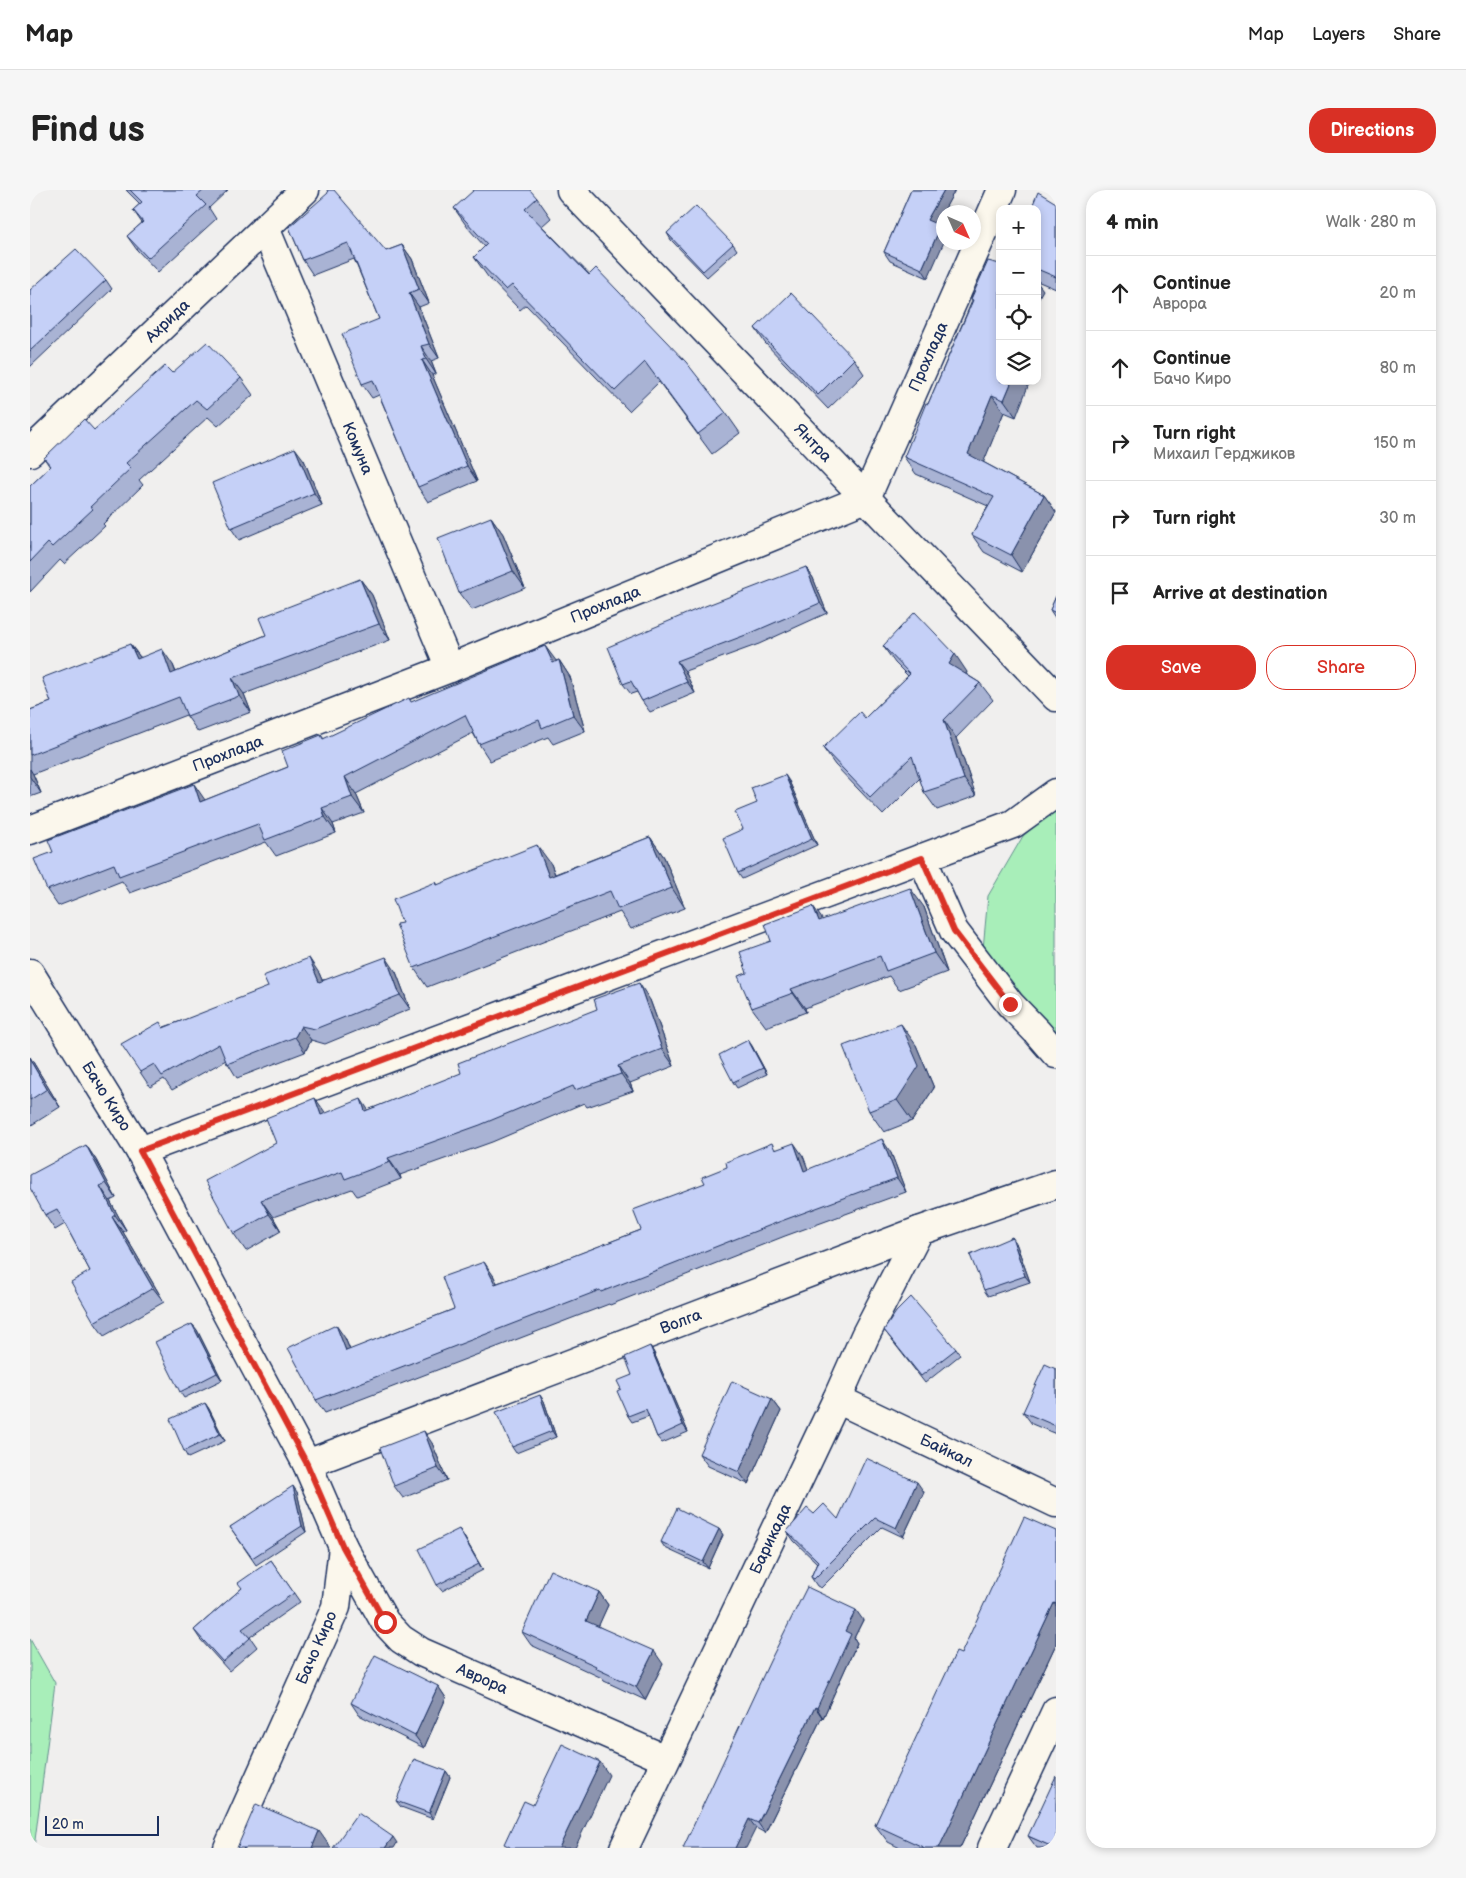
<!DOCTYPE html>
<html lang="en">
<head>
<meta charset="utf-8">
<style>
	body { margin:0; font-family:"Balsamiq Sans",sans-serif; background:#f6f6f6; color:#222 }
	.controls { position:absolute; right:15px; top:15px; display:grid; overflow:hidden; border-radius:10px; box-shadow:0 2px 8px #0003 }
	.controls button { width:45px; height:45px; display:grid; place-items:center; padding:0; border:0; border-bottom:1px solid #e0e0e0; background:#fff; color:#222; font:25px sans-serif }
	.compass { position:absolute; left:906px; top:15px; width:45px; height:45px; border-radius:50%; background:#fff; box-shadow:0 2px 8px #0003; rotate:135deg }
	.scale { position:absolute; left:15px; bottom:12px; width:114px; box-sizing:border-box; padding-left:5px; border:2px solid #1b2f5e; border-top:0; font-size:14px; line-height:18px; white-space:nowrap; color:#1b2f5e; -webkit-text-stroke:4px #fbf7ec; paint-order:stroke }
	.stop { position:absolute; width:15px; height:15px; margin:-11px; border:4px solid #d93025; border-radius:50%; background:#fff }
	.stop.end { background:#d93025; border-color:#fff; box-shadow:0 1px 5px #0008 }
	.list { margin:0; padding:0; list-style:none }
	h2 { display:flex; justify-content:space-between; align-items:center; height:65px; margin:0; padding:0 20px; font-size:21px }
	h2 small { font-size:16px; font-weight:400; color:#767676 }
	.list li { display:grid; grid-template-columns:32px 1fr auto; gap:15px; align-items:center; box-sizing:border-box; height:75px; padding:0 20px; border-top:1px solid #e0e0e0 }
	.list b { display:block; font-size:19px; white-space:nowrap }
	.list p { margin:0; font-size:16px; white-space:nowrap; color:#767676 }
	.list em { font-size:16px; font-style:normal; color:#767676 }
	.actions { display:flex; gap:10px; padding:15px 20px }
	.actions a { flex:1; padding:11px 0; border:1px solid #d93025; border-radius:20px; text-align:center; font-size:18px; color:#d93025 }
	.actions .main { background:#d93025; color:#fff }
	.icon { flex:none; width:28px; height:28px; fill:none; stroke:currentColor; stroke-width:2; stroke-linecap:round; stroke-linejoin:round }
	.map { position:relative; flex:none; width:1026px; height:1658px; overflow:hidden; border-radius:20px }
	header { display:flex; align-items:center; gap:30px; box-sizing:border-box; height:70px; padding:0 25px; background:#fff; border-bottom:1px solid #e0e0e0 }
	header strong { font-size:24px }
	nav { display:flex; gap:28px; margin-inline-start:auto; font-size:18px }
	.intro { display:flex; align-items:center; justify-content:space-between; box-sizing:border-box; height:120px; padding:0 30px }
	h1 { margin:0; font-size:35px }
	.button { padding:12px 22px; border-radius:20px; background:#d93025; color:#fff; font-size:18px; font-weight:700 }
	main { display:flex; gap:30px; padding:0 30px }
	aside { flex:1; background:#fff; border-radius:20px; box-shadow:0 2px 8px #0003 }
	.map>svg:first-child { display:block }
	.green { fill:#a8eeb9; stroke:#628e8c }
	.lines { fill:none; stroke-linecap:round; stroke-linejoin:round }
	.minor-casing { stroke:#1b2f5e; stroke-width:31 }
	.minor { stroke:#fbf7ec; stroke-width:28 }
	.wall { fill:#a9b3d4; stroke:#1b2f5e }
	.shaded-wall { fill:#8a92ad; stroke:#1b2f5e }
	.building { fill:#c5d0f7; stroke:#1b2f5e }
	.route { stroke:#d93025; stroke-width:6 }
	.labels { text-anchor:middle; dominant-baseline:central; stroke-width:4; stroke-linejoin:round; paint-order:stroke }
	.street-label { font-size:16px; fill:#1b2f5e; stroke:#fbf7ec }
</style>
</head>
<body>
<header>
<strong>Map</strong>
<nav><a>Map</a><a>Layers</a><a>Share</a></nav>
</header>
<div class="intro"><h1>Find us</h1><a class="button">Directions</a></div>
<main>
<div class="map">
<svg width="1026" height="1658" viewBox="0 0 1026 1658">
	<rect width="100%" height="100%" fill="#f0efee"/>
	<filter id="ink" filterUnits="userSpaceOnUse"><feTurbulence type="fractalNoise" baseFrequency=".02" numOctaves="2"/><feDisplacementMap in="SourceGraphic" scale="10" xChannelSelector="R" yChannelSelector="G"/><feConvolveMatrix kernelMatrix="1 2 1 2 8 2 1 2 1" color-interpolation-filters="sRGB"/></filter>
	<g filter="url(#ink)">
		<path class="green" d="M1026,617V864L953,759L958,706L993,646Z
			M0,1449L25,1493L4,1658H0Z"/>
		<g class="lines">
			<g class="minor-casing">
				<g id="minor">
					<path id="s1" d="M541,0L1026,507"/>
					<path id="s2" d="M235,38L420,478"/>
					<path id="s3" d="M0,262L275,0"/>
					<path id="s4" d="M0,640L420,478L836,308L972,0"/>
					<path d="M892,668L924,741L980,814L1007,842L1026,864"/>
					<path id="s5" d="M0,783L110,961L277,1274L313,1357L306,1417L198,1658"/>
					<path d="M110,961L983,634L1026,603"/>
					<path id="s6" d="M807,1209L1026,1313"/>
					<path id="s7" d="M277,1274L889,1041L1026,994"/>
					<path id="s8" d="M313,1357L355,1432L371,1449L391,1462L635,1569"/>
					<path id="s9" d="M594,1658L807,1209L835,1146L889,1041"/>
					<path d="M962,1658L1026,1521"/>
				</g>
			</g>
			<use href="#minor" class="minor"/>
		</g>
		<path class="wall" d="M96,0H198L179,18L186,29L128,82L107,60L97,46L112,33L103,20L110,14Z
			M881,0H925L906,34L898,88L860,71L854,62Z
			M507,8L521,28L512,36L696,223L710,243L682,264L629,192L599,221L496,115L490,120L458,87L444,67L455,57L438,38L424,18Z
			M1026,13V99L1007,91V19Z
			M259,37L356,61L372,55L382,69L399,113L389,117L409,168L401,171L406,184L402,185L447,291L398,312L388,297L349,205L342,208L332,194L349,129L324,69L283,85L273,70Z
			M637,43L703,54L707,60L677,87L641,50Z
			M970,74L986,227L974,222L953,272L1014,305L1026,322L992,382L954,362L942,345L958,316L886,284L874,267L898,214L942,111L941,109Z
			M76,90L82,99L0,177V100Z
			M725,138L824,169L834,184L798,219L735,153Z
			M142,183L211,188L223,205L188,236L178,227L109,290L113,295L73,334L75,336L34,374L30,370L0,402V296L20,277L14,268L64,240Z
			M274,270L292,315L209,350L201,338Z
			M461,327L473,344L495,398L442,420L429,403Z
			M776,377L783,388L797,423L729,454L655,481L665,503L620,522L612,511L607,502L601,504L593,494Z
			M330,389L342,405L360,450L214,504L221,522L168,542L156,525L3,584L11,603L0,607V520L21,512L100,454L110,467L143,475L146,482L236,445Z
			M1026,406V429L1020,420Z
			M853,456L937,482L936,484L950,493L963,510L926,548L946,606L907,620L894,602L890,588L853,625L805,575L793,558L835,528L878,486L865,473Z
			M529,470L540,487L555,541L523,554L518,547L460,571L449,554L443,543L326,604L334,623L303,634L306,643L246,666L236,652L100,703L92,691L28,716L17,700L175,610L258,577L291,545L294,549L382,512Z
			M759,591L787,655L712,689L708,683L713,639L727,613Z
			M620,647L634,667L655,718L601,739L590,722L397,797L384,778L406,692L408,695L521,674L525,684Z
			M894,717L917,782L869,800L859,786L775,818L776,822L736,837L722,818L717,783L741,751L793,730Z
			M366,782L380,819L295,854L281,850L275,862L207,888L196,870L142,900L134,889L120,897L110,882L134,837L289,783L292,790Z
			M620,810L644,876L600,893L603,901L557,917L554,913L462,952L370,985L371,989L327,1006L322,999L243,1027L251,1041L216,1061L204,1044L246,953L338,920Z
			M718,850L722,856L737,884L707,898L703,892Z
			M886,855L904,898L882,931L854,942L839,921Z
			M0,867L30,917L0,936Z
			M56,955L66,970L86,1008L80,1011L96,1040L93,1042L134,1112L74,1146L64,1132L60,1081L35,1034L25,1040L15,1025Z
			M746,959L773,966L778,980L861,963L876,1002L755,1046L580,1115L579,1114L295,1223L286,1210L315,1148L320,1160L424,1119L463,1085L467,1093L505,1081L611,1040L675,993Z
			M982,1047L986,1053L1000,1092L958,1106L954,1100Z
			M162,1134L167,1140L192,1190L154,1208L150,1202Z
			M854,1140L926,1159L930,1165L895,1193Z
			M620,1156L624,1163L658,1242L632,1253L627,1247L619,1226L602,1232L598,1226L591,1199L602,1185Z
			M1026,1179V1244L1002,1234L993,1222Z
			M742,1209L751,1221L718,1294L678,1276L669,1264Z
			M514,1211L526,1247L486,1263L482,1257Z
			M175,1213L179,1219L195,1251L158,1268L154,1261Z
			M402,1253L417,1290L373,1308L364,1296Z
			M267,1302L276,1342L226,1375L200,1337Z
			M894,1302L873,1347L852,1337L791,1398L787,1396L781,1387L787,1373L764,1351L757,1341L784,1324L808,1329Z
			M429,1339L433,1345L453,1380L412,1401L407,1395Z
			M689,1339L693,1345L678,1378L635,1358L631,1352Z
			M1026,1341V1454L930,1658H870L858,1652L845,1635L931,1464Z
			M241,1370L270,1412L220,1447L227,1457L199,1481L170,1449L164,1440L212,1398Z
			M569,1402L578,1415L568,1436L633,1474L615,1510L574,1491L572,1488L501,1455L492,1442Z
			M833,1430L824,1448L827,1453L793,1528L792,1527L735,1643L726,1638L653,1658Z
			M408,1496L416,1508L394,1558L329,1525L321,1513Z
			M416,1581L420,1587L403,1629L371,1617L366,1611Z
			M998,1646L1026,1658H1007Z"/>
		<path class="shaded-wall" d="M914,0H925L904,39L897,30Z
			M911,36L914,40V52L898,88L892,79Z
			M372,55L382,69L399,113L389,99Z
			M1007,92L1013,100L1007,111Z
			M379,103L389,117L409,168L399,154Z
			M391,156L401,171L406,184L396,169Z
			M392,170L402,185L447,291L437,276Z
			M982,191H1000L986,227L974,210Z
			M962,205L974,222L950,281L938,264Z
			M265,258L274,270L292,315L284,303Z
			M1014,305L1026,322L992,382L981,365Z
			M461,327L473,344L495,398L483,381Z
			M776,377L783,388L797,423L790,413Z
			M330,389L342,405L360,450L349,434Z
			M100,454L112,470L107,469Z
			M515,456L527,472L523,473Z
			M132,459L143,475L152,500L141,484Z
			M925,464L937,482L932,491L919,474Z
			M529,470L540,487L555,541L543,525Z
			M647,471L655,481L665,503L657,492Z
			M202,488L214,504L221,522L209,506Z
			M914,530L926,548L946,606L934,589Z
			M0,579L3,584L11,603L0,587Z
			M755,585L759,591L787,655L782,649Z
			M315,587L326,604L334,623L322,607Z
			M164,594L175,610L170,612Z
			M292,618L303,634L306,643L295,627Z
			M620,647L634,667L655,718L642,698Z
			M507,655L521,674L533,706L519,687Z
			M880,698L894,717L917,782L904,763Z
			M783,716L797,736L789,731Z
			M356,767L366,782L380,819L370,805Z
			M279,768L289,783L299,806L289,792Z
			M609,793L620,810L644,876L632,859Z
			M761,799L775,818L776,822L763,803Z
			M871,834L886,855L904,898L882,931L867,910Z
			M271,836L281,850L275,862L265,847Z
			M718,850L722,856L737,884L733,878Z
			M0,867L30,917L17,899L0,870Z
			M588,876L600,893L603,901L591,884Z
			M285,908L297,925H291Z
			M331,909L343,927L335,921Z
			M852,949L861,963L876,1002L867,988Z
			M764,953L773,966L784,995L774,981Z
			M56,955L66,970L86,1008L76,993Z
			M358,968L370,985L371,989L360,972Z
			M70,996L80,1011L96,1040L85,1025Z
			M231,1010L243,1027L251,1041L239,1024Z
			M82,1027L93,1042L134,1112L123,1098Z
			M982,1047L986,1053L1000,1092L995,1086Z
			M454,1072L463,1085L474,1107L465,1094Z
			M162,1134L167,1140L192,1190L187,1183Z
			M306,1135L315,1148L326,1175L316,1161Z
			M620,1156L624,1163L658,1242L653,1235Z
			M510,1205L514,1211L526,1247L522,1241Z
			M742,1209L751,1221L718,1294L709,1282Z
			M175,1213L179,1219L195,1251L190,1244Z
			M394,1241L402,1253L417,1290L408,1278Z
			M887,1292L894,1302L873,1347L866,1338Z
			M263,1296L267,1302L276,1342L272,1336Z
			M429,1339L433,1345L453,1380L449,1374Z
			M689,1339L693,1345L678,1378L673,1372Z
			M569,1402L578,1415L565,1444L556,1431Z
			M1024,1413L1026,1416V1454L930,1658H909Z
			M826,1420L833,1430L824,1448L827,1453L793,1528L787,1518L815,1441Z
			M624,1461L633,1474L615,1510L606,1497Z
			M408,1496L416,1508L394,1558L385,1546Z
			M785,1517L792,1527L735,1643L728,1633Z
			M570,1572L579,1585L545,1658H529Z
			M416,1581L420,1587L403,1629L399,1623Z
			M719,1629L726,1638L716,1658H705Z
			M289,1641L301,1658H282Z
			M363,1647L367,1653L364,1658H355Z"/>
		<path class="building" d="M100,0H174L167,6L176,15L118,68L97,46L113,32L103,20L112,12Z
			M297,0H304L356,61L372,55L389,99L379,103L399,154L391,156L396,169L392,170L437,276L388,297L343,190L332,194L312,144L349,129L318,53L273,70L259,37L298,3Z
			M444,0H500L507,8L495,19L559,85L566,78L656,172L696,223L668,244L615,172L585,201L482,95L476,100L444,67L457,54L424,18Z
			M881,0H914L897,30L911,36L892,79L854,62Z
			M1008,2L1026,13V87L1007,79V19H1001Z
			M666,16L703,54L673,81L637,43Z
			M46,59L76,90L0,161V100Z
			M958,71L970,74V149L969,151L970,152V191H982L974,210L962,205L938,264L1014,305L981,365L942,345L964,307L874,267L896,213L898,214L943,110L941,109Z
			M761,103L824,169L788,205L725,138Z
			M177,152L211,188L177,219L166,210L96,273L101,278L60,317L63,319L22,357L18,353L0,372V296L21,276L14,268L54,229L64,240L135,176L142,183Z
			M265,258L284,303L201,338L182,293Z
			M461,327L483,381L429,403L408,348Z
			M776,377L790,413L721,443L647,471L657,492L612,511L601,491L593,494L578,457L670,418Z
			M330,389L349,434L202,488L209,506L157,526L149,507L0,565V520L21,512L12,488L100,454L107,469L132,459L141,484L236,445L229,428Z
			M1026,406V423L1020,420Z
			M885,422L925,464L919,474L950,493L914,530L934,589L894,602L882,566L840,607L793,558L830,522L835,528L880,484L853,456Z
			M515,456L523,473L529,470L543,525L512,538L509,530L449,554L435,525L315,587L322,607L292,618L295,627L235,650L228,634L89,686L84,674L17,700L4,669L23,662L18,650L164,594L170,612L258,577L252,561L291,545L293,549L379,508L381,512Z
			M755,585L782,649L708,683L693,648L713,639L705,622L727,613L721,598Z
			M620,647L642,698L588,719L580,701L384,778L366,734L372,733L363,709L406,692L407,695L507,655L519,687Z
			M880,698L904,763L856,781L850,766L761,799L763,803L722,818L708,786L717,783L710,762L741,751L735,734L783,716L789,731Z
			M356,767L370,805L285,839L271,836L265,847L197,874L189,854L132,886L124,874L110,882L91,854L130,832L133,838L238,797L233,786L279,768L289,792Z
			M609,793L632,859L588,876L591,884L545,900L543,896L450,935L358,968L360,972L315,989L312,982L231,1010L239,1024L204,1044L175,991L246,953L236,928L285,908L291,925L331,909L335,921L431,883L428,873L567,819L564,809Z
			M871,834L889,876L867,910L839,921L813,856Z
			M718,850L733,878L703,892L689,865Z
			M0,870L17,899L0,910Z
			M852,949L867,988L746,1033L571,1102L570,1100L286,1210L258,1158L306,1135L316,1161L424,1119L412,1087L454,1072L465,1094L504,1080V1081L611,1040L603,1020L675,993L672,987L697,977L696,972L742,953L745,960L764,953L774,981Z
			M56,955L76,993L70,996L85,1025L82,1027L123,1098L64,1132L41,1092L60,1081L27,1019L15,1025L0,998V985Z
			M982,1047L995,1086L954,1100L940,1065Z
			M881,1107L926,1159L891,1186L854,1140L866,1122Z
			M162,1134L187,1183L150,1202L125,1152Z
			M620,1156L653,1235L627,1247L616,1219L598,1226L587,1201L591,1199L587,1191L602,1185L595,1167Z
			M1015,1174L1026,1179V1236L993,1222Z
			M702,1191L742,1209L709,1282L669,1264Z
			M510,1205L522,1241L482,1257L466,1222Z
			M175,1213L190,1244L154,1261L140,1229Z
			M394,1241L408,1278L364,1296L350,1258Z
			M836,1268L887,1292L866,1338L845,1328L784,1389L781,1387L788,1371L757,1341L777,1318L784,1324L794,1314L808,1329Z
			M263,1296L272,1336L222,1368L200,1337Z
			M647,1318L689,1339L673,1372L631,1352Z
			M994,1327L1026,1341V1414L1024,1413L909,1658H895L845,1635L926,1462L931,1464Z
			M429,1339L449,1374L407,1395L389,1359Z
			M241,1370L264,1403L212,1439L220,1448L193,1472L164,1440L212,1398L208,1393Z
			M520,1380L569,1402L556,1431L624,1461L606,1497L565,1478L566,1476L492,1442Z
			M777,1397L826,1420L815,1441L821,1444L787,1518L785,1517L728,1633L719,1629L705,1658H653L740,1471Z
			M345,1465L408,1496L385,1546L321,1513Z
			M532,1554L570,1572L529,1658H480V1657L474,1654L494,1611L503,1615Z
			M384,1569L416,1581L399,1623L366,1611Z
			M1026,1586V1658H1025L998,1646Z
			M226,1614L289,1641L282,1658H207Z
			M328,1623L363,1647L355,1658H303Z"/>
	</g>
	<g class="lines" filter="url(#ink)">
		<path class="route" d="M355,1432L313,1357L277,1274L110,961L892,668L924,741L980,814"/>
	</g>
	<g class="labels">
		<g class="street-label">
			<text stroke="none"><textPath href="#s3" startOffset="190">Ахрида</textPath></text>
			<text stroke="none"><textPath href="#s4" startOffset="1054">Прохлада</textPath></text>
			<text stroke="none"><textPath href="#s1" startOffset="350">Янтра</textPath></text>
			<text stroke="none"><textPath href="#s2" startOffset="239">Комуна</textPath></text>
			<text stroke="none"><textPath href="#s4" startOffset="618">Прохлада</textPath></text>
			<text stroke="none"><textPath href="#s4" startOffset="212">Прохлада</textPath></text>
			<text stroke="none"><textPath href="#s5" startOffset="145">Бачо Киро</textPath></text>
			<text stroke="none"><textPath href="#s7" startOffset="400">Волга</textPath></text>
			<text stroke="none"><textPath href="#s6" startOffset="121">Байкал</textPath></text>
			<text stroke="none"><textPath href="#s9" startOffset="342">Барикада</textPath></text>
			<text transform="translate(287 1458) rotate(-66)">Бачо Киро</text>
			<text stroke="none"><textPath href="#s8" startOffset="200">Аврора</textPath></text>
		</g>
	</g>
</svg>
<div class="controls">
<button>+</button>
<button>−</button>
<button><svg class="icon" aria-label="locate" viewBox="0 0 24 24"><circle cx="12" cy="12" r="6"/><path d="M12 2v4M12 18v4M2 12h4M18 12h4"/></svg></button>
<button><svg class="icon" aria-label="layers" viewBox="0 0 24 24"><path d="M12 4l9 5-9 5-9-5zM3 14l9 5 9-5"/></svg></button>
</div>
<svg class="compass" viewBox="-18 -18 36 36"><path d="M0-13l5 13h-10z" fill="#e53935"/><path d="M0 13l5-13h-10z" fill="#767676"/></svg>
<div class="scale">20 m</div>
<div class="stop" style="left:355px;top:1432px"></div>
<div class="stop end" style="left:980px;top:814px"></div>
</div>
<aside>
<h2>4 min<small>Walk · 280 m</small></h2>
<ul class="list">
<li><svg class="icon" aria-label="ahead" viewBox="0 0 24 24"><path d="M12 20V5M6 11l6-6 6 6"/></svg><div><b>Continue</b><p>Аврора</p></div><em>20 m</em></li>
<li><svg class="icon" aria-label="ahead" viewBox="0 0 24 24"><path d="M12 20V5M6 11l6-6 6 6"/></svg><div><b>Continue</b><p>Бачо Киро</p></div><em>80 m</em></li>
<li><svg class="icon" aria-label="right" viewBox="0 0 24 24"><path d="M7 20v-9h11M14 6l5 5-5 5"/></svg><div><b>Turn right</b><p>Михаил Герджиков</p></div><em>150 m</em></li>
<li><svg class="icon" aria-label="right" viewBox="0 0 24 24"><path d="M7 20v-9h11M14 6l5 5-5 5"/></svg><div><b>Turn right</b></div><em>30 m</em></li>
<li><svg class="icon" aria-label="arrive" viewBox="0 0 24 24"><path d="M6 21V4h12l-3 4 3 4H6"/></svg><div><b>Arrive at destination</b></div></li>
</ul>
<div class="actions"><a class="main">Save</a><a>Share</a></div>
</aside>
</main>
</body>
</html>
